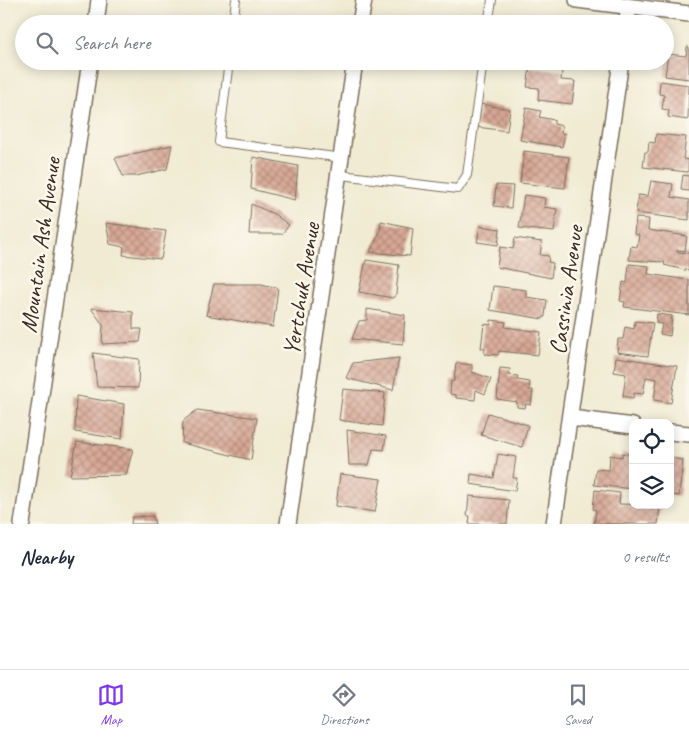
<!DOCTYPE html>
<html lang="en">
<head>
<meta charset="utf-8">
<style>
	body { margin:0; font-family:Caveat,sans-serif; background:#f2f2f3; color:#1f2937 }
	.controls { position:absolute; right:15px; bottom:15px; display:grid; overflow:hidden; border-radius:10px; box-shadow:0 2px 12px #0003 }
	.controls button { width:45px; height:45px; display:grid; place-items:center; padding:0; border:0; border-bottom:1px solid #e0e1e3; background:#fff; color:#1f2937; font:25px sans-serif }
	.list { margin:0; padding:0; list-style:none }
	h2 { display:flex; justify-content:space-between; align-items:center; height:65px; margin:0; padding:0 20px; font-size:21px }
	h2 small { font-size:16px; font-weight:400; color:#747a83 }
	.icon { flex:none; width:28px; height:28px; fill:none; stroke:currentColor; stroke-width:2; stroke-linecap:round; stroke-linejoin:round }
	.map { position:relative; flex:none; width:689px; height:524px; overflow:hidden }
	.search { position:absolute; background:#fff; box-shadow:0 2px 12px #0003; left:15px; right:15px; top:15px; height:55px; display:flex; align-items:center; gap:12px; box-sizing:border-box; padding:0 18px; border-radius:28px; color:#747a83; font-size:19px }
	.sheet { height:145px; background:#fff }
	nav { display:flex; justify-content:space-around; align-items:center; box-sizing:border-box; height:70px; border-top:1px solid #e0e1e3; background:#fff; font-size:14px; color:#747a83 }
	nav a { display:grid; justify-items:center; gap:2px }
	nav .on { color:#7c3aed }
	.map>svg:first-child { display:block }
	.building { fill:url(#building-cross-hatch) }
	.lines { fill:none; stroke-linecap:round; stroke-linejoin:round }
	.lane-casing { stroke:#7b6e5d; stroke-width:10 }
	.street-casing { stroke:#7b6e5d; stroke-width:18 }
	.lane { stroke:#fff; stroke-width:8 }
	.street { stroke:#fff; stroke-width:15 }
	.labels { text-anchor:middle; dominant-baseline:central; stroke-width:5; stroke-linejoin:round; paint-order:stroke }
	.street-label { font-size:24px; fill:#3b2a1e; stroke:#fbf7ec }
</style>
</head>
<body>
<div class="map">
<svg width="689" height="524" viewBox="0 0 689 524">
	<defs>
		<pattern id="building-cross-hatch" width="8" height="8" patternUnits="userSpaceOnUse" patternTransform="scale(1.25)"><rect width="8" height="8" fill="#d7a795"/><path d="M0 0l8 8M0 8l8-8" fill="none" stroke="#b08879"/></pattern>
	</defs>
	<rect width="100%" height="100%" fill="#fbf7ec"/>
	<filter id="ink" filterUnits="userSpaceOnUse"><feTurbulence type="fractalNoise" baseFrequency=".02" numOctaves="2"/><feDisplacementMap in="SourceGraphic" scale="10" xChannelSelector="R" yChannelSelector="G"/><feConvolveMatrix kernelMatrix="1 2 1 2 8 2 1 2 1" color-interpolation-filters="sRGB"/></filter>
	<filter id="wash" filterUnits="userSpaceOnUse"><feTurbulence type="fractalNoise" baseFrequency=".0096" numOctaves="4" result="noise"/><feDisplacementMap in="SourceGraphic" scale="20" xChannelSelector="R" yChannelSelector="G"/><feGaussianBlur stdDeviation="1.12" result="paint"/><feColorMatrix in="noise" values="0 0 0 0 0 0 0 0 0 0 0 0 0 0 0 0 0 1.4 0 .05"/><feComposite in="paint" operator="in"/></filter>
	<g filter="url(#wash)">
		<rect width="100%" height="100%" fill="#f1ebd3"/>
		<g id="blocks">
			<path class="building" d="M687,47H689V79L665,76L668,54L686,56Z
				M530,67L562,71L561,80L575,81L572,104L538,100L539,88L527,87Z
				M660,81L689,85L688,120L668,117L669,110L662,109L664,95L659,94Z
				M480,104L510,109L507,131L477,127Z
				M526,108L541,111L539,117L554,120V124L562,126L561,133L565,134L562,147L520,140Z
				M656,134L686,137L683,159L689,160L688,172L643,167L645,152H648L649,142L655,143Z
				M172,145L167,169L136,176H123L115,158Z
				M524,151L569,157L565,188L520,183Z
				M253,157L298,166L295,200L251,189Z
				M683,175L689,176V191L681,190Z
				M651,181L673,184L671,197L689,200V220L636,213L638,195L648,196Z
				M496,185L513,186L511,208L494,206Z
				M524,195L545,198L544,207L557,209L554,232L519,228Z
				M251,204L274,214L289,225L282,234H249Z
				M636,218L649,219L648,230L687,236L685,251L677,250V252L689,253V271L664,265L665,262L629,260L631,246L637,247L639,235L634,234Z
				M381,221L413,228L410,256L370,252L380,232Z
				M106,223L166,231L161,259L123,255L124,247L110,244Z
				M480,226L500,229L498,245L477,242Z
				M515,238L542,242L540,255L549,256L548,262L553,263L551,278L497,267L500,247L513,249Z
				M366,260L399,265L396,294L393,298L359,292Z
				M629,264L649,266L648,274L689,280V315L624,307L625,302L620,301L623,282L627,283Z
				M214,284H261L278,288L273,327L206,315Z
				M493,286L526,290V297L547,300L545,316L543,319L490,310Z
				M91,308L133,312V329H142L140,342L102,344L103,325Z
				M367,309L405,315L403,344L352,339L359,321L367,320Z
				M657,314L672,316L670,336L660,334L662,324L656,323Z
				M491,320L506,322L505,327L541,332L538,355L499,351L498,355L484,354L485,348H481L484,324L491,325Z
				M635,321L653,323L648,356L617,352L618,339H623L625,327L634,329Z
				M93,353L139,359L138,388L97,387Z
				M616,357L677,366L671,403L654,400L657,379L646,377L643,394L634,393L633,398L623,396L626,374L614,372Z
				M399,358L393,390L346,378L353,363Z
				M456,363L472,365V372L491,379L485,394L476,390L475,400L456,398V395L450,394L451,381H454Z
				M500,368L510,369L509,375L518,376L517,380L530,382L529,390H533L531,405L526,404L525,408L517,407V402L497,399Z
				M343,389L385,393L382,426L339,420Z
				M76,396L124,404L122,439L75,432Z
				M197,410L257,418L251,460L182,443L183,421Z
				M488,413L528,425L522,447L481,435Z
				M347,430L386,436L384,450L373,449L369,465H349Z
				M77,442L133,449L126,475L70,476Z
				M622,453L633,455V489L594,485L596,469L609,470L610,455L622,457Z
				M498,454L516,457L513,478H517L515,491L470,484L471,474L494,478Z
				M670,458L683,460L679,496L670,495Z
				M340,474L381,479L375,512L336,506Z
				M595,490L620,493L619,504L660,505L658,524H594L596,510L593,509Z
				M469,496L509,500L507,524H469L470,516H467Z
				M153,516L155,524H131L132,517Z"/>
		</g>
	</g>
	<g filter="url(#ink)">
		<use href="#blocks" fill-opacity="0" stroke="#7b6e5d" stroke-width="1"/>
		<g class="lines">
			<g class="lane-casing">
				<path id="lane" d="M233,24L236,0
					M488,24L492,0
					M229,61L219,142L343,158
					M341,175L458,189L467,175L483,61"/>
			</g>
			<g class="street-casing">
				<path id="street" d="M577,0L689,14
					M96,24L99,0
					M360,24L364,0
					M626,24L629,7
					M571,418L633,426
					M670,432L689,434
					M22,524L90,61
					M288,524L355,61
					M554,524L621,61"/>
			</g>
			<use href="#lane" class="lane"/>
			<use href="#street" class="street"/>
		</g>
	</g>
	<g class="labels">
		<g class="street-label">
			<text transform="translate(40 245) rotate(-82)">Mountain Ash Avenue</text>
			<text transform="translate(301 289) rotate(-81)">Yertchuk Avenue</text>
			<text transform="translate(566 290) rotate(-82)">Cassinia Avenue</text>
		</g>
	</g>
</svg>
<div class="controls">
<button><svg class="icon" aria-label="locate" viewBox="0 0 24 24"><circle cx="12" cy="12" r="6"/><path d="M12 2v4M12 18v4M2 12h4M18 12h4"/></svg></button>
<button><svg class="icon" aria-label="layers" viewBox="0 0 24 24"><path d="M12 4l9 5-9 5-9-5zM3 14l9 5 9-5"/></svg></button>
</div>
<div class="search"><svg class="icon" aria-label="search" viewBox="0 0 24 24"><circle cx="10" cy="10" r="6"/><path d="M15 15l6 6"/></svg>Search here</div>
</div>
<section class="sheet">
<h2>Nearby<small>0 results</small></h2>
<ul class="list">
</ul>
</section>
<nav>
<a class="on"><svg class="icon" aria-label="map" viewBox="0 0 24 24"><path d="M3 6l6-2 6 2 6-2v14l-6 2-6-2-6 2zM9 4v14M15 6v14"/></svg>Map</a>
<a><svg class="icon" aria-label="directions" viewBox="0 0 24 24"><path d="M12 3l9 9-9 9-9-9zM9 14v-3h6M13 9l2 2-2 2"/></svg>Directions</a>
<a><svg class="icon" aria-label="saved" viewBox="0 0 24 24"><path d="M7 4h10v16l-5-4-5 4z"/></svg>Saved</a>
</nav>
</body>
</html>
